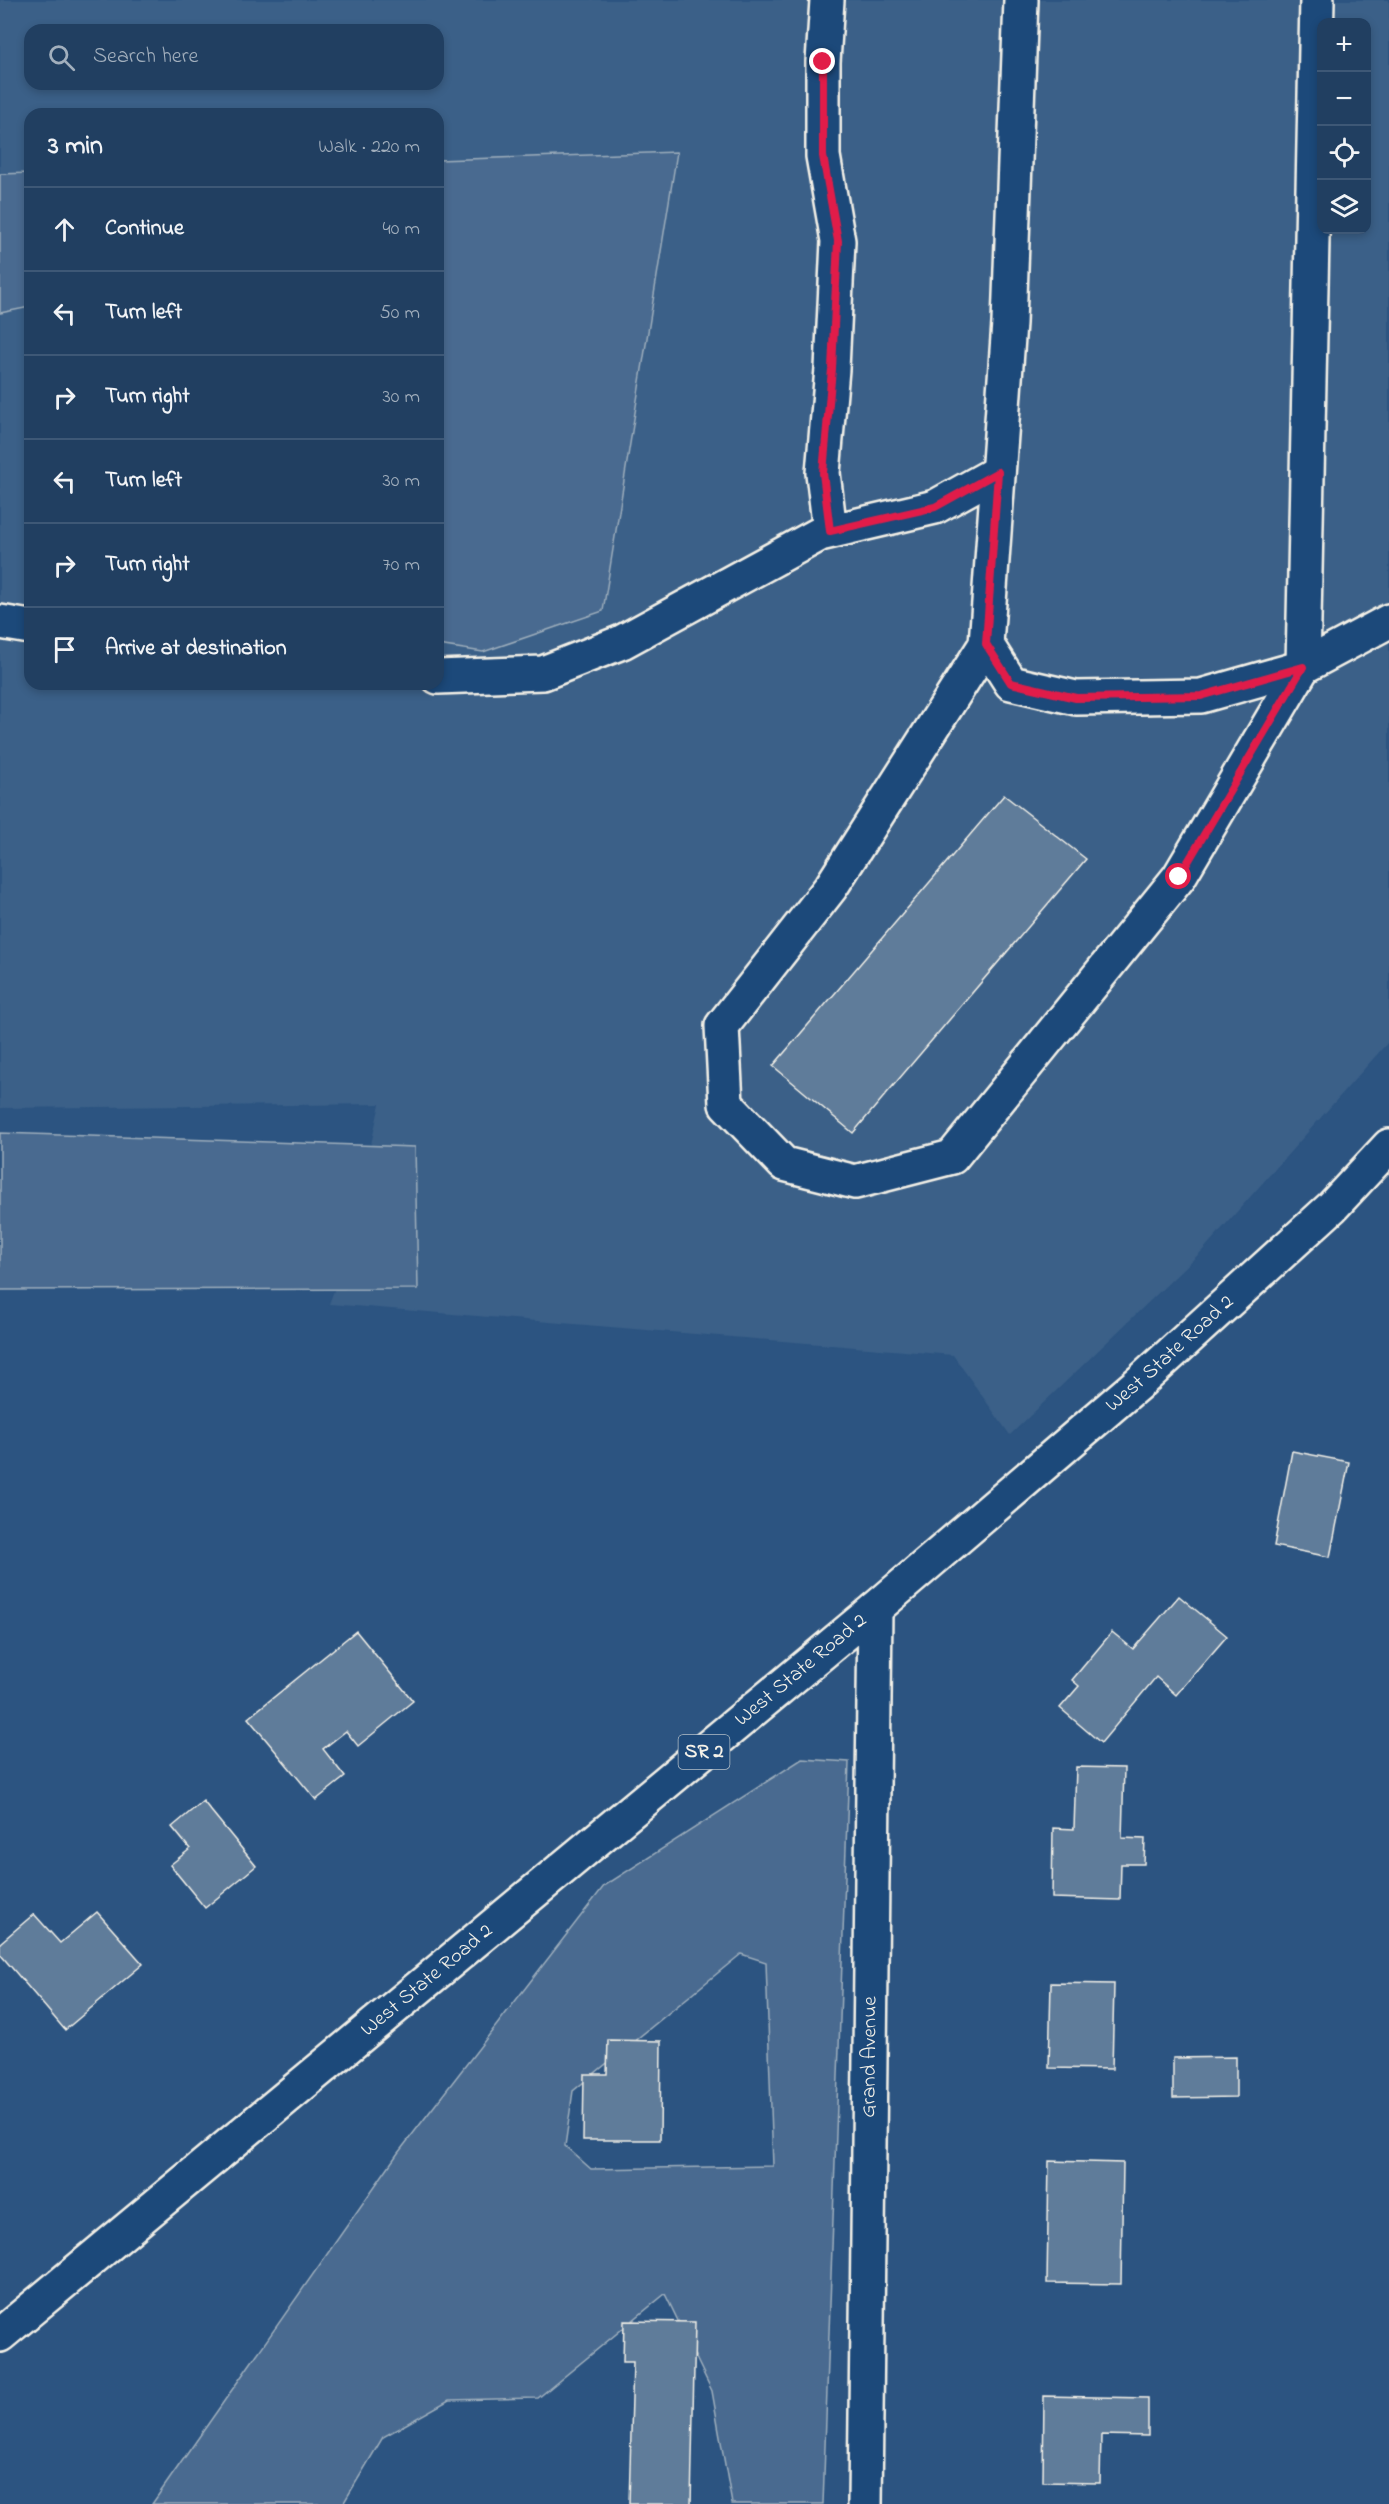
<!DOCTYPE html>
<html lang="en">
<head>
<meta charset="utf-8">
<style>
	body { margin:0; font-family:"Indie Flower",sans-serif; background:#294667; color:#f1f3f6 }
	.controls { position:absolute; right:18px; top:18px; display:grid; overflow:hidden; border-radius:12px; box-shadow:0 3px 9px #0003 }
	.controls button { width:54px; height:54px; display:grid; place-items:center; padding:0; border:0; border-bottom:2px solid #3e5876; background:#213f61; color:#f1f3f6; font:30px sans-serif }
	.stop { position:absolute; width:18px; height:18px; margin:-14px; border:4px solid #e11d48; border-radius:50%; background:#fff }
	.stop.end { background:#e11d48; border-color:#fff; box-shadow:0 2px 6px #0008 }
	.list { margin:0; padding:0; list-style:none }
	h2 { display:flex; justify-content:space-between; align-items:center; height:78px; margin:0; padding:0 24px; font-size:26px }
	h2 small { font-size:20px; font-weight:400; color:#a2afbd }
	.list li { display:grid; grid-template-columns:39px 1fr auto; gap:18px; align-items:center; box-sizing:border-box; height:84px; padding:0 24px; border-top:2px solid #3e5876 }
	.list b { display:block; font-size:22px; white-space:nowrap }
	.list em { font-size:20px; font-style:normal; color:#a2afbd }
	.icon { flex:none; width:33px; height:33px; fill:none; stroke:currentColor; stroke-width:2; stroke-linecap:round; stroke-linejoin:round }
	.map { position:relative; flex:none; width:1389px; height:2504px; overflow:hidden }
	.search { position:absolute; background:#213f61; box-shadow:0 3px 9px #0003; left:24px; top:24px; width:420px; height:66px; display:flex; align-items:center; gap:15px; box-sizing:border-box; padding:0 21px; border-radius:18px; color:#a2afbd; font-size:22px }
	.panel { position:absolute; background:#213f61; box-shadow:0 3px 9px #0003; left:24px; top:108px; width:420px; height:582px; border-radius:18px }
	.map>svg:first-child { display:block }
	.built { fill:#3b6088; fill-rule:evenodd }
	.green { fill:#496b90; stroke:#9eaebc; stroke-width:1.5; fill-rule:evenodd }
	.building { fill:#5e7b9a; stroke:#f4f1e8; stroke-width:1.5 }
	.lines { fill:none; stroke-linecap:round; stroke-linejoin:round }
	.minor-casing { stroke:#f4f1e8; stroke-width:38 }
	.major-casing { stroke:#f4f1e8; stroke-width:38 }
	.minor { stroke:#1f4a7a; stroke-width:33 }
	.major { stroke:#1f4a7a; stroke-width:33 }
	.route { stroke:#e11d48; stroke-width:8 }
	.labels { text-anchor:middle; dominant-baseline:central; stroke-width:4.5; stroke-linejoin:round; paint-order:stroke }
	.shield { fill:#1f4a7a; stroke:#b4bfc7; stroke-width:1.5 }
	.shield-label { font-size:20px; font-weight:bold; fill:#f4f1e8 }
	.street-label { font-size:21px; fill:#f4f1e8; stroke:#1f4a7a }
</style>
</head>
<body>
<div class="map">
<svg width="1389" height="2504" viewBox="0 0 1389 2504">
	<rect width="100%" height="100%" fill="#2c5481"/>
	<filter id="ink" filterUnits="userSpaceOnUse"><feTurbulence type="fractalNoise" baseFrequency=".0167" numOctaves="2"/><feDisplacementMap in="SourceGraphic" scale="12" xChannelSelector="R" yChannelSelector="G"/><feConvolveMatrix kernelMatrix="1 2 1 2 8 2 1 2 1" color-interpolation-filters="sRGB"/></filter>
	<g filter="url(#ink)">
		<path class="built" d="M0,0H1389V1041L1202,1251L1010,1435L953,1355L329,1304L345,1261L380,1104L0,1108ZM1322,22H1366V230H1322ZM30,30H438V84H30ZM30,114H438V684H30Z"/>
		<path class="green" d="M677,152L603,611L483,652L438,645V160Z
			M30,173V307L0,313V174Z
			M0,1133L415,1147L418,1289L0,1290Z
			M802,1759L849,1762L823,2504H732L712,2391L665,2294L538,2398L449,2400L383,2437L343,2504H152L398,2153L604,1886ZM741,1954L766,1962L773,2166L591,2169L565,2146L573,2091Z"/>
		<path class="building" d="M1004,795L1086,859L853,1133L773,1066Z
			M1292,1451L1349,1462L1330,1557L1274,1546Z
			M1179,1596L1227,1636L1176,1695L1156,1677L1101,1743L1060,1708L1079,1686L1072,1680L1112,1632L1133,1649Z
			M356,1631L413,1701L358,1746L346,1731L323,1749L345,1777L316,1800L248,1718Z
			M1076,1767L1124,1768L1122,1838L1145,1839L1144,1864H1121L1120,1900L1052,1898L1053,1828L1074,1829Z
			M203,1801L256,1866L205,1908L170,1865L190,1849L172,1827Z
			M97,1912L143,1964L65,2030L0,1954V1943L34,1914L60,1943Z
			M1051,1983L1114,1984L1112,2069L1049,2068Z
			M608,2040L661,2041L660,2140H583L584,2074H607Z
			M1236,2057V2097L1173,2098V2058Z
			M1049,2161L1123,2163L1121,2284L1047,2283Z
			M624,2321L695,2322L691,2504H629L633,2362H623Z
			M1044,2396L1148,2398V2436L1101,2435L1100,2483L1043,2482Z"/>
		<g class="lines">
			<g class="minor-casing">
				<g id="minor">
					<path d="M827,0L823,62V156L838,241L832,369L823,473L830,531"/>
					<path d="M1021,0L1009,323L986,644L1011,683L1076,698L1201,696L1303,667L1389,621"/>
					<path d="M0,622L30,627"/>
					<path d="M986,644L831,887L722,1026L726,1104L784,1164L855,1182L952,1157L1179,877L1303,667L1317,0"/>
					<path d="M438,677L543,673L622,642L820,534L935,507L998,472"/>
					<path id="s1" d="M865,2504L875,1609"/>
				</g>
			</g>
			<g class="major-casing">
				<g id="major">
					<path id="s2" d="M0,2335L875,1609L1141,1381L1332,1207L1389,1146"/>
				</g>
			</g>
			<use href="#minor" class="minor"/>
			<use href="#major" class="major"/>
		</g>
	</g>
	<g class="lines" filter="url(#ink)">
		<path class="route" d="M823,62V156L838,241L832,369L823,473L830,531L935,507L998,472L986,644L1011,683L1076,698L1201,696L1303,667L1179,877"/>
	</g>
	<g class="labels">
		<rect class="shield" x="678.5" y="1735" width="51" height="34" rx="4.5"/>
		<g class="shield-label">
			<text x="704" y="1752">SR 2</text>
		</g>
		<g class="street-label">
			<text stroke="none"><textPath href="#s2" startOffset="1527">West State Road 2</textPath></text>
			<text stroke="none"><textPath href="#s2" startOffset="1041">West State Road 2</textPath></text>
			<text stroke="none"><textPath href="#s2" startOffset="555">West State Road 2</textPath></text>
			<text stroke="none"><textPath href="#s1" startOffset="447">Grand Avenue</textPath></text>
		</g>
	</g>
</svg>
<div class="controls">
<button>+</button>
<button>−</button>
<button><svg class="icon" aria-label="locate" viewBox="0 0 24 24"><circle cx="12" cy="12" r="6"/><path d="M12 2v4M12 18v4M2 12h4M18 12h4"/></svg></button>
<button><svg class="icon" aria-label="layers" viewBox="0 0 24 24"><path d="M12 4l9 5-9 5-9-5zM3 14l9 5 9-5"/></svg></button>
</div>
<div class="stop" style="left:1179px;top:877px"></div>
<div class="stop end" style="left:823px;top:62px"></div>
<div class="search"><svg class="icon" aria-label="search" viewBox="0 0 24 24"><circle cx="10" cy="10" r="6"/><path d="M15 15l6 6"/></svg>Search here</div>
<section class="panel">
<h2>3 min<small>Walk · 220 m</small></h2>
<ul class="list">
<li><svg class="icon" aria-label="ahead" viewBox="0 0 24 24"><path d="M12 20V5M6 11l6-6 6 6"/></svg><div><b>Continue</b></div><em>40 m</em></li>
<li><svg class="icon" aria-label="left" viewBox="0 0 24 24"><path d="M17 20v-9H6M10 6l-5 5 5 5"/></svg><div><b>Turn left</b></div><em>50 m</em></li>
<li><svg class="icon" aria-label="right" viewBox="0 0 24 24"><path d="M7 20v-9h11M14 6l5 5-5 5"/></svg><div><b>Turn right</b></div><em>30 m</em></li>
<li><svg class="icon" aria-label="left" viewBox="0 0 24 24"><path d="M17 20v-9H6M10 6l-5 5 5 5"/></svg><div><b>Turn left</b></div><em>30 m</em></li>
<li><svg class="icon" aria-label="right" viewBox="0 0 24 24"><path d="M7 20v-9h11M14 6l5 5-5 5"/></svg><div><b>Turn right</b></div><em>70 m</em></li>
<li><svg class="icon" aria-label="arrive" viewBox="0 0 24 24"><path d="M6 21V4h12l-3 4 3 4H6"/></svg><div><b>Arrive at destination</b></div></li>
</ul>
</section>
</div>
</body>
</html>
